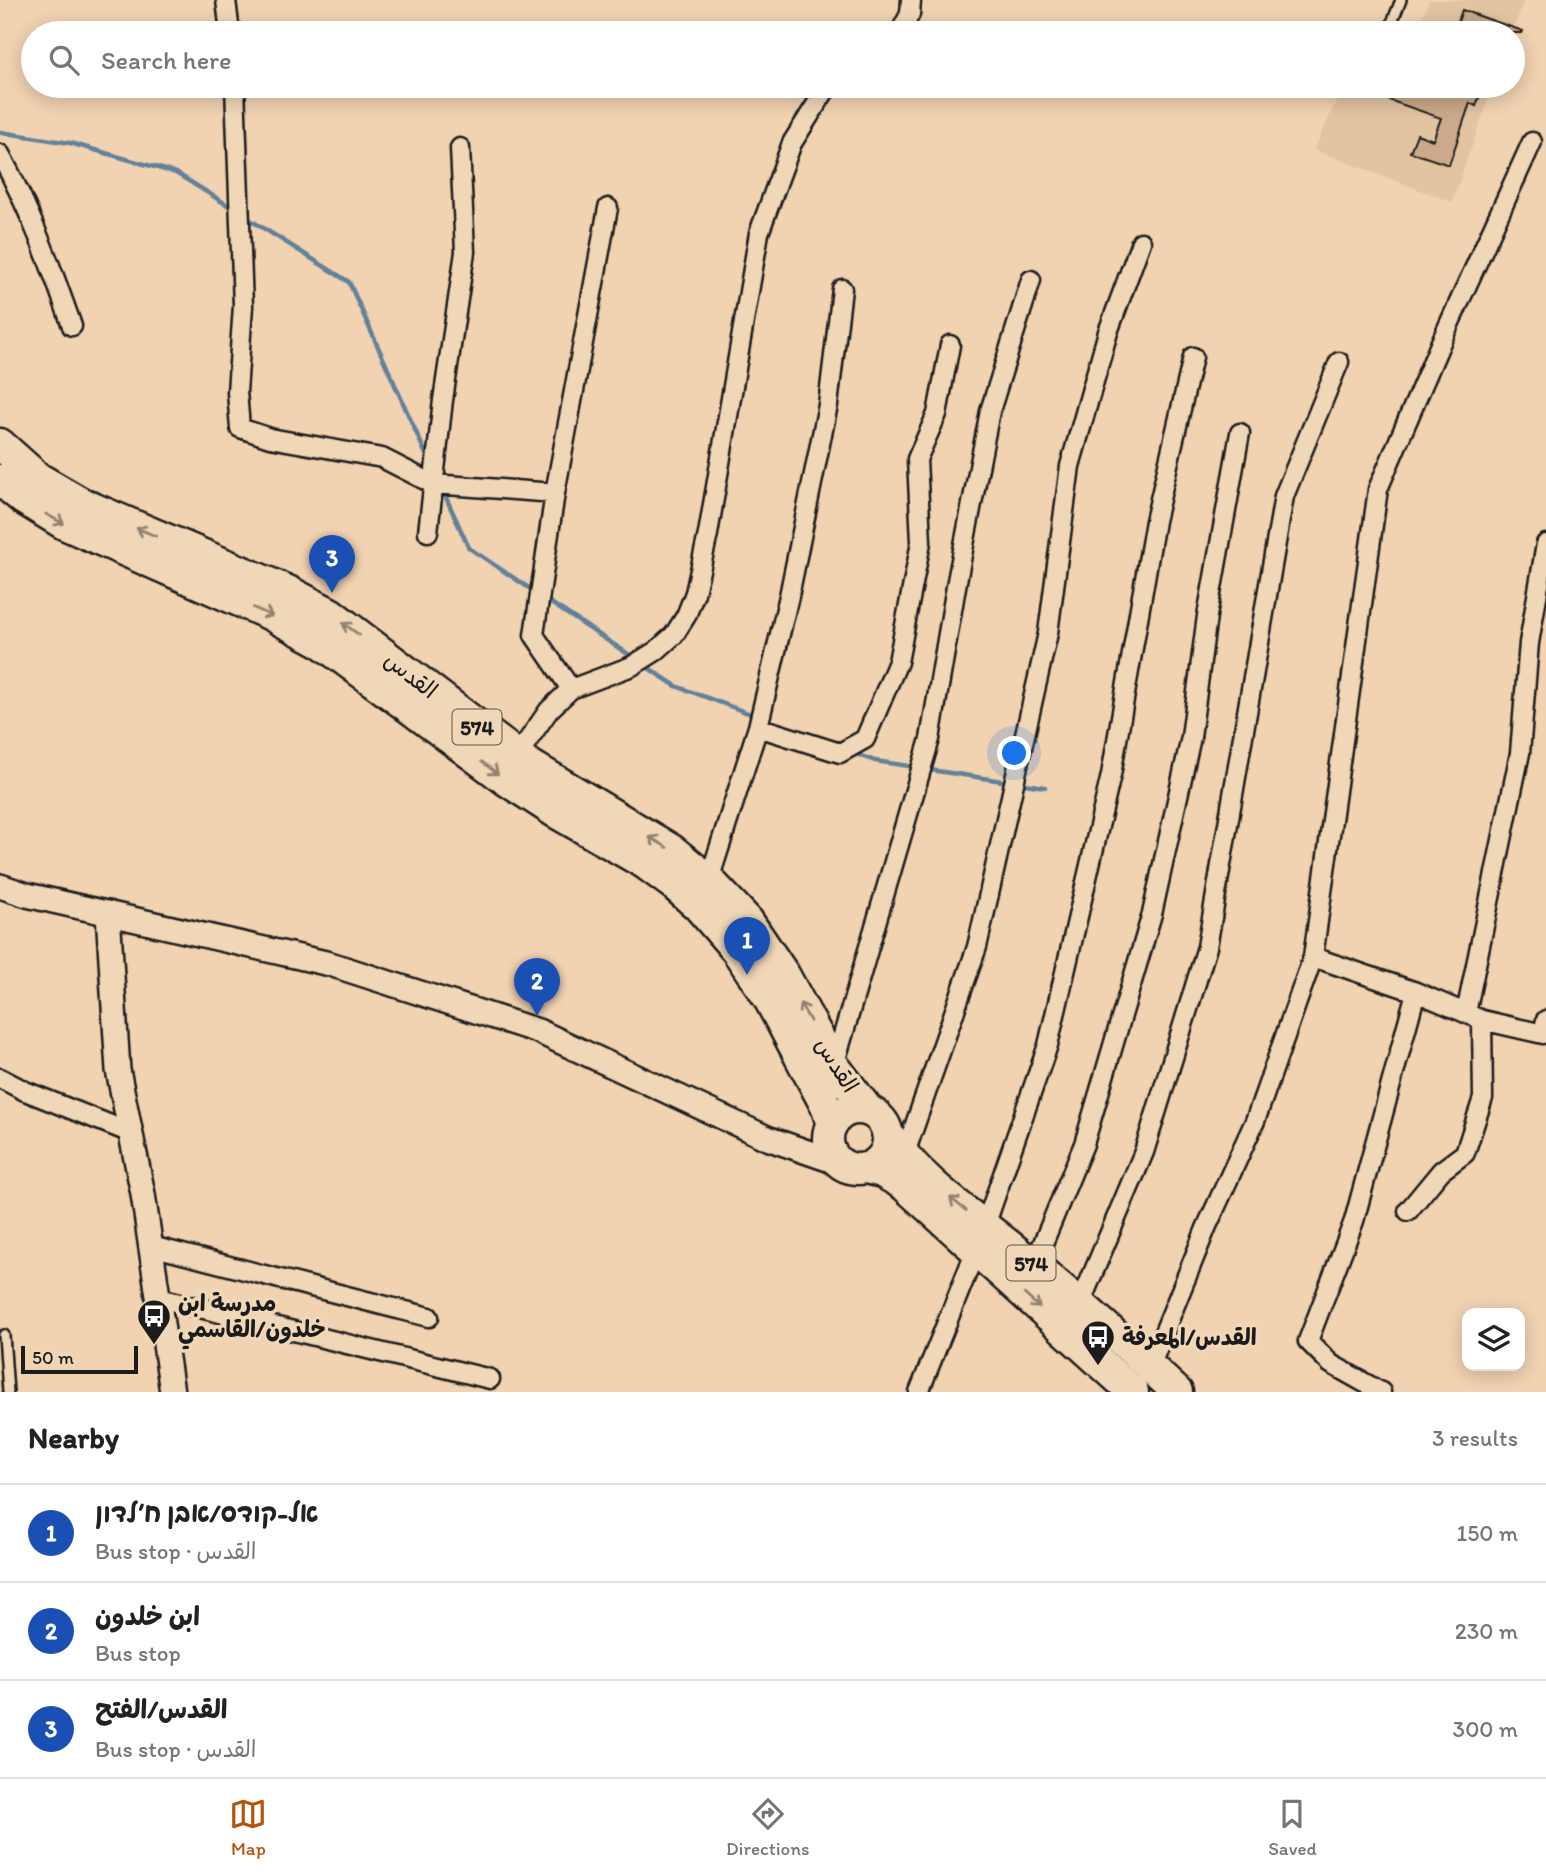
<!DOCTYPE html>
<html lang="en">
<head>
<meta charset="utf-8">
<style>
	body { margin:0; font-family:Itim,"Playpen Sans Arabic","Playpen Sans Hebrew",sans-serif; background:#f2f2f2; color:#222 }
	.controls { position:absolute; right:21px; bottom:21px; display:grid; overflow:hidden; border-radius:14px; box-shadow:0 4px 18px #0003 }
	.controls button { width:63px; height:63px; display:grid; place-items:center; padding:0; border:0; border-bottom:2px solid #e0e0e0; background:#fff; color:#222; font:35px sans-serif }
	.scale { position:absolute; left:21px; bottom:18px; width:117px; box-sizing:border-box; padding-left:7px; border:4px solid #1c1c1c; border-top:0; font-size:19px; line-height:24px; white-space:nowrap; color:#1c1c1c; -webkit-text-stroke:5px #f0d7b7; paint-order:stroke }
	.you { position:absolute; left:1015px; top:754px; width:24px; height:24px; margin:-18px; border:5px solid #fff; border-radius:50%; background:#1a73e8; box-shadow:0 0 0 10px #1a73e833 }
	.badge { display:grid; place-items:center; width:46px; height:46px; border-radius:50%; background:#b45309; color:#fff; font-size:23px; font-weight:700 }
	.pin { position:absolute; translate:-50% -58px; filter:drop-shadow(0 2px 4px #0008) }
	.pin::after { content:''; position:absolute; top:37px; width:24px; height:21px; background:inherit; clip-path:polygon(0 0,100% 0,50% 100%) }
	.list { margin:0; padding:0; list-style:none }
	h2 { display:flex; justify-content:space-between; align-items:center; height:91px; margin:0; padding:0 28px; font-size:30px }
	h2 small { font-size:23px; font-weight:400; color:#767676 }
	.list li { display:grid; grid-template-columns:46px 1fr auto; gap:21px; align-items:center; box-sizing:border-box; height:98px; padding:0 28px; border-top:2px solid #e0e0e0 }
	.list b { display:block; font-size:26px; white-space:nowrap }
	.list p { margin:0; font-size:23px; white-space:nowrap; color:#767676 }
	.list em { font-size:23px; font-style:normal; color:#767676 }
	.icon { flex:none; width:38px; height:38px; fill:none; stroke:currentColor; stroke-width:2; stroke-linecap:round; stroke-linejoin:round }
	.map { position:relative; flex:none; width:1546px; height:1392px; overflow:hidden }
	.search { position:absolute; background:#fff; box-shadow:0 4px 18px #0003; left:21px; right:21px; top:21px; height:77px; display:flex; align-items:center; gap:18px; box-sizing:border-box; padding:0 24px; border-radius:38px; color:#767676; font-size:26px }
	.sheet { height:385px; background:#fff }
	nav { display:flex; justify-content:space-around; align-items:center; box-sizing:border-box; height:98px; border-top:2px solid #e0e0e0; background:#fff; font-size:19px; color:#767676 }
	nav a { display:grid; justify-items:center; gap:4px }
	nav .on { color:#b45309 }
	.map>svg:first-child { display:block }
	.built { fill:#e2c3a2 }
	.lines { fill:none; stroke-linecap:round; stroke-linejoin:round }
	.stream { stroke:#62819a; stroke-width:4.5 }
	.building { fill:#cba98a; stroke:#1c1c1c; stroke-width:2 }
	.service-casing { stroke:#1c1c1c; stroke-width:14 }
	.minor-casing { stroke:#1c1c1c; stroke-width:23 }
	.tertiary-casing { stroke:#1c1c1c; stroke-width:28 }
	.primary-casing { stroke:#1c1c1c; stroke-width:35 }
	.service { stroke:#f0d7b7; stroke-width:9 }
	.minor { stroke:#f0d7b7; stroke-width:18 }
	.tertiary { stroke:#f0d7b7; stroke-width:23 }
	.primary { stroke:#f0d7b7; stroke-width:30 }
	.oneway { stroke:#918371 }
	.labels { text-anchor:middle; dominant-baseline:central; stroke-width:7; stroke-linejoin:round; paint-order:stroke }
	.shield { fill:#f0d7b7; stroke:#5c544a; stroke-width:2 }
	.shield-label { font-size:21px; font-weight:bold; fill:#1c1c1c }
	.street-label { font-size:23px; fill:#1c1c1c; stroke:#f0d7b7 }
	.poi-label { font-size:23px; font-weight:bold; fill:#1c1c1c; stroke:#f0d7b7; text-anchor:start }
</style>
</head>
<body>
<div class="map">
<svg width="1546" height="1392" viewBox="0 0 1546 1392">
	<rect width="100%" height="100%" fill="#f1d2b1"/>
	<filter id="ink" filterUnits="userSpaceOnUse"><feTurbulence type="fractalNoise" baseFrequency=".0143" numOctaves="2"/><feDisplacementMap in="SourceGraphic" scale="14" xChannelSelector="R" yChannelSelector="G"/><feConvolveMatrix kernelMatrix="1 2 1 2 8 2 1 2 1" color-interpolation-filters="sRGB"/></filter>
	<g filter="url(#ink)">
		<path class="built" d="M1429,0H1524L1512,33H1417Z
			M1343,86H1493L1452,202L1314,150Z"/>
		<g class="lines">
			<path class="stream" d="M0,132L70,143L176,173L234,209
				M244,216L349,282L429,461
				M443,491L469,548L535,592
				M545,599L634,658
				M644,665L676,686L756,716
				M853,753L875,761L916,767
				M924,769L1009,782
				M1018,783L1045,787"/>
		</g>
		<path class="building" d="M1462,10L1523,31L1522,33H1454Z
			M1355,86H1483L1476,106L1470,103L1449,165L1410,152L1417,134L1433,140L1441,118L1354,88Z"/>
		<g class="lines">
			<g class="service-casing">
				<path id="service" d="M1391,25L1401,0
					M4,1335L8,1392"/>
			</g>
			<g class="minor-casing">
				<path id="minor" d="M226,0L230,33
					M900,33L910,14L911,0
					M235,86L243,306L237,392L240,428L270,438L382,458L433,484L555,493
					M0,154C30,210 51,266 72,326
					M428,532L443,400L465,252L460,148
					M571,689L534,635L555,493L608,208
					M758,727L840,753L865,739L898,662L921,542L917,459L937,414L950,345
					M517,756L549,710L571,689L632,666L656,651L674,635L686,616L695,593L708,534L759,233L792,143L828,86
					M709,880L758,727L789,596L828,405L842,289
					M1313,957L1416,992L1482,1020L1543,1034L1546,1020
					M1466,1013L1520,753L1529,643L1546,544
					M834,1066L930,739L957,581L990,411L1031,280
					M0,1078L25,1091L131,1133
					M904,1156L977,947L1048,633L1070,466L1108,332L1141,242
					M1408,1211L1441,1171L1465,1153L1483,1098L1482,1020
					M985,1226L1048,1045L1111,775L1155,521L1193,357
					M151,1246L429,1317
					M1034,1265L1084,1144L1152,914L1191,737L1207,616L1240,433
					M159,1298L490,1379
					M1080,1304L1144,1152L1207,947L1284,496L1339,362
					M1150,1367L1207,1226L1255,1121L1313,957L1378,489L1441,342L1532,142
					M919,1392L976,1250
					M1381,1392L1331,1364L1308,1341L1354,1221L1416,992"/>
			</g>
			<g class="tertiary-casing">
				<path id="tertiary" d="M0,886L27,895L330,964L538,1031L767,1138L839,1163
					M108,913L118,1070L143,1194L172,1392"/>
			</g>
			<g class="primary-casing">
				<path id="primary" d="M0,444L38,478L81,503L288,591L330,613L527,763L672,850L709,880L748,921L785,976L834,1066L868,1110
					M0,480L23,499L64,524L271,615L319,641L506,780L555,812L644,863L674,885L698,906L737,951L768,997L826,1106L832,1124
					M828 1139a30 30 0 1 1 60 0a30 30 0 1 1-60 0Z
					M887,1133C921,1183 975,1217 1021,1255C1075,1298 1126,1344 1177,1392
					M866,1168L882,1172L904,1185L1133,1392"/>
			</g>
			<use href="#service" class="service"/>
			<use href="#minor" class="minor"/>
			<use href="#tertiary" class="tertiary"/>
			<use href="#primary" class="primary"/>
		</g>
		<defs><path id="oneway-shaft" d="M-6 0H5M1.5-3L5.5 0L1.5 3" fill="none" stroke-width="1.6" stroke-linecap="round" stroke-linejoin="round" transform="scale(1.75)"/></defs>
		<g class="oneway">
			<use href="#oneway-shaft" transform="translate(55 519) rotate(29)"/>
			<use href="#oneway-shaft" transform="translate(146 532) rotate(-157)"/>
			<use href="#oneway-shaft" transform="translate(263 612) rotate(24)"/>
			<use href="#oneway-shaft" transform="translate(351 629) rotate(-144)"/>
			<use href="#oneway-shaft" transform="translate(490 768) rotate(37)"/>
			<use href="#oneway-shaft" transform="translate(658 842) rotate(-149)"/>
			<use href="#oneway-shaft" transform="translate(805 1012) rotate(-119)"/>
			<use href="#oneway-shaft" transform="translate(958 1204) rotate(-141)"/>
			<use href="#oneway-shaft" transform="translate(1032 1301) rotate(42)"/>
		</g>
	</g>
	<defs>
		<g id="bus-pin" transform="scale(1.75)"><path d="M0 17L-7.5 6A9.5 9.5 0 1 1 7.5 6Z" fill="#1c1c1c" stroke="#f0d7b7"/><path d="M-5-6H5V4H4V6H2V4H-2V6H-4V4H-5ZM-3.5-4V0h7V-4ZM-3.5 1.2v1.5H-2V1.2ZM2 1.2v1.5H3.5V1.2Z" fill="#fff"/></g>
	</defs>
	<g fill-rule="evenodd">
		<use href="#bus-pin" x="154" y="1316"/>
		<use href="#bus-pin" x="1098" y="1337"/>
	</g>
	<g class="labels">
		<g class="shield">
			<rect x="452.5" y="709.5" width="49" height="35" rx="5"/>
			<rect x="1006.5" y="1245.5" width="49" height="35" rx="5"/>
		</g>
		<g class="shield-label">
			<text x="477" y="727">574</text>
			<text x="1031" y="1263">574</text>
		</g>
		<g class="street-label">
			<text transform="translate(411 675) rotate(38)">القدس</text>
			<text transform="translate(837 1065) rotate(58)">القدس</text>
		</g>
		<g class="poi-label">
			<text x="178" y="1303">مدرسة ابن<tspan x="178" dy="26">خلدون/القاسمي</tspan></text>
			<text x="1122" y="1337">القدس/المعرفة</text>
		</g>
	</g>
</svg>
<div class="controls">
<button><svg class="icon" aria-label="layers" viewBox="0 0 24 24"><path d="M12 4l9 5-9 5-9-5zM3 14l9 5 9-5"/></svg></button>
</div>
<div class="scale">50 m</div>
<div class="you"></div>
<div class="pin badge" style="left:747px;top:975px;background:#1a4fb4">1</div>
<div class="pin badge" style="left:537px;top:1016px;background:#1a4fb4">2</div>
<div class="pin badge" style="left:332px;top:593px;background:#1a4fb4">3</div>
<div class="search"><svg class="icon" aria-label="search" viewBox="0 0 24 24"><circle cx="10" cy="10" r="6"/><path d="M15 15l6 6"/></svg>Search here</div>
</div>
<section class="sheet">
<h2>Nearby<small>3 results</small></h2>
<ul class="list">
<li><span class="badge" style="background:#1a4fb4">1</span><div><b>אל-קודס/אבן ח׳לדון</b><p>Bus stop · القدس</p></div><em>150 m</em></li>
<li><span class="badge" style="background:#1a4fb4">2</span><div><b>ابن خلدون</b><p>Bus stop</p></div><em>230 m</em></li>
<li><span class="badge" style="background:#1a4fb4">3</span><div><b>القدس/الفتح</b><p>Bus stop · القدس</p></div><em>300 m</em></li>
</ul>
</section>
<nav>
<a class="on"><svg class="icon" aria-label="map" viewBox="0 0 24 24"><path d="M3 6l6-2 6 2 6-2v14l-6 2-6-2-6 2zM9 4v14M15 6v14"/></svg>Map</a>
<a><svg class="icon" aria-label="directions" viewBox="0 0 24 24"><path d="M12 3l9 9-9 9-9-9zM9 14v-3h6M13 9l2 2-2 2"/></svg>Directions</a>
<a><svg class="icon" aria-label="saved" viewBox="0 0 24 24"><path d="M7 4h10v16l-5-4-5 4z"/></svg>Saved</a>
</nav>
</body>
</html>
